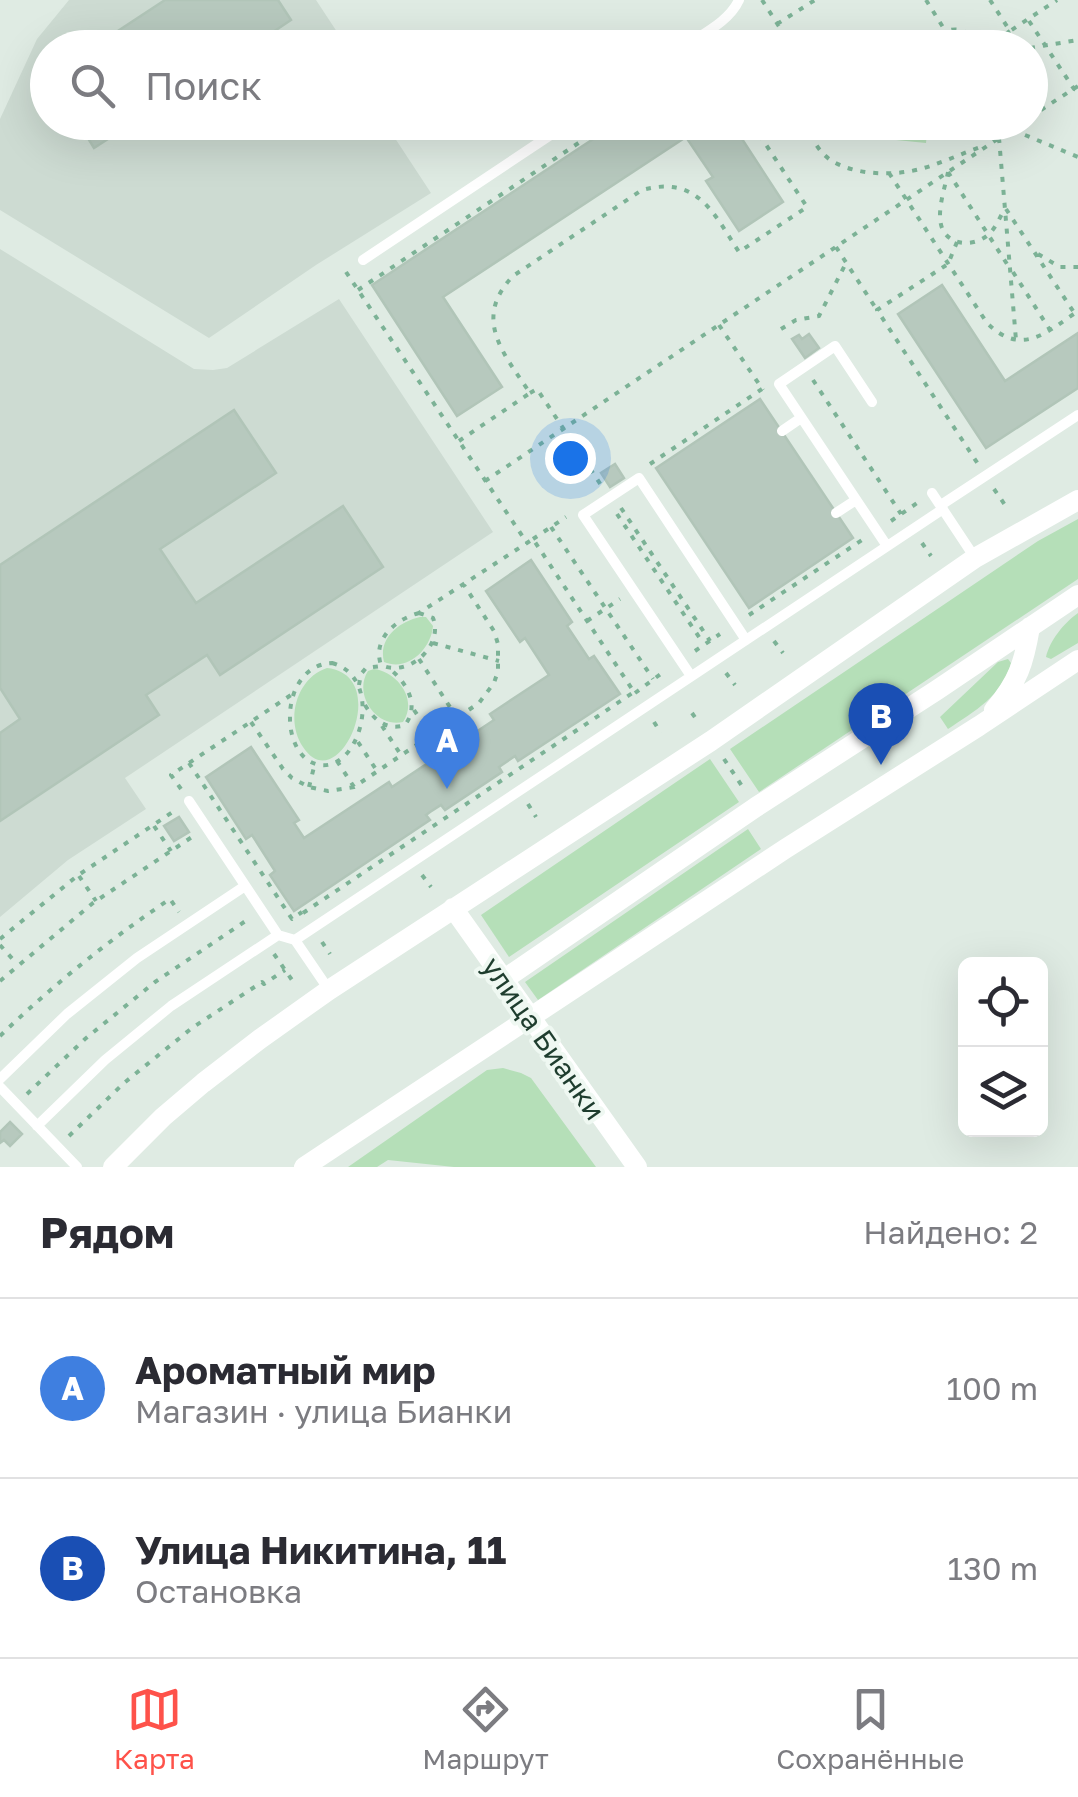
<!DOCTYPE html>
<html lang="ru">
<head>
<meta charset="utf-8">
<style>
	body { margin:0; font-family:"Golos Text",sans-serif; background:#f7f7f7; color:#2b2b33 }
	.controls { position:absolute; right:30px; bottom:30px; display:grid; overflow:hidden; border-radius:15px; box-shadow:0 10px 40px #0002 }
	.controls button { width:90px; height:90px; display:grid; place-items:center; padding:0; border:0; border-bottom:2px solid #e1e1e2; background:#fff; color:#2b2b33; font:50px sans-serif }
	.you { position:absolute; left:570px; top:458px; width:35px; height:35px; margin:-25px; border:8px solid #fff; border-radius:50%; background:#1a73e8; box-shadow:0 0 0 15px #1a73e833 }
	.badge { display:grid; place-items:center; width:65px; height:65px; border-radius:50%; background:#fe524a; color:#fff; font-size:32px; font-weight:700 }
	.pin { position:absolute; translate:-50% -82px; filter:drop-shadow(0 2px 5px #0008) }
	.pin::after { content:''; position:absolute; top:52px; width:35px; height:30px; background:inherit; clip-path:polygon(0 0,100% 0,50% 100%) }
	.list { margin:0; padding:0; list-style:none }
	h2 { display:flex; justify-content:space-between; align-items:center; height:130px; margin:0; padding:0 40px; font-size:42px }
	h2 small { font-size:32px; font-weight:400; color:#7c7c81 }
	.list li { display:grid; grid-template-columns:65px 1fr auto; gap:30px; align-items:center; box-sizing:border-box; height:180px; padding:0 40px; border-top:2px solid #e1e1e2 }
	.list b { display:block; font-size:38px; white-space:nowrap }
	.list p { margin:0; font-size:32px; white-space:nowrap; color:#7c7c81 }
	.list em { font-size:32px; font-style:normal; color:#7c7c81 }
	.icon { flex:none; width:55px; height:55px; fill:none; stroke:currentColor; stroke-width:2; stroke-linecap:round; stroke-linejoin:round }
	.map { position:relative; flex:none; width:1078px; height:1167px; overflow:hidden }
	.search { position:absolute; background:#fff; box-shadow:0 10px 40px #0002; left:30px; right:30px; top:30px; height:110px; display:flex; align-items:center; gap:25px; box-sizing:border-box; padding:0 35px; border-radius:55px; color:#7c7c81; font-size:38px }
	.sheet { height:490px; background:#fff }
	nav { display:flex; justify-content:space-around; align-items:center; box-sizing:border-box; height:140px; border-top:2px solid #e1e1e2; background:#fff; font-size:28px; color:#7c7c81 }
	nav a { display:grid; justify-items:center; gap:5px }
	nav .on { color:#fe524a }
	.map>svg:first-child { display:block }
	.built { fill:#cddbd2 }
	.green { fill:#b5dfb8 }
	.building { fill:#b7c9be; stroke:#b1c5b8; stroke-width:2.5 }
	.lines { fill:none; stroke-linecap:round; stroke-linejoin:round }
	.path { stroke:#7cb296; stroke-width:4; stroke-dasharray:5 8; stroke-linecap:butt }
	.service { stroke:#fff; stroke-width:10 }
	.minor { stroke:#fff; stroke-width:20 }
	.labels { text-anchor:middle; dominant-baseline:central; stroke-width:8; stroke-linejoin:round; paint-order:stroke }
	.street-label { font-size:28px; fill:#1e3d2e; stroke:#eff8f2 }
</style>
</head>
<body>
<div class="map">
<svg width="1078" height="1167" viewBox="0 0 1078 1167">
	<rect width="100%" height="100%" fill="#dfebe3"/>
	<path class="built" d="M69,0H316L347,47L48,48V122L385,123L431,193L316,265L209,338L0,210V119L37,39Z
		M0,249L194,369L213,370L227,368L339,299L493,532L125,778L146,809L68,860L0,917Z"/>
	<path class="green" d="M837,123H928L926,143L836,134Z
		M1078,519V579L759,792L730,749L1038,541Z
		M1078,613V643L1051,659L1046,657C1050,640 1064,623 1078,613Z
		M420,617H426L433,626C431,649 408,672 384,662C378,639 398,622 420,617Z
		M1008,659L1011,663C1002,696 975,711 948,729L940,717L998,662Z
		M327,668C394,675 338,801 303,747C285,721 296,678 327,668Z
		M374,669C398,672 418,700 403,722C376,728 353,694 368,671Z
		M710,759L739,802L509,957L481,915Z
		M748,829L761,849L538,1000L525,982Z
		M503,1068L521,1073L531,1078L596,1167H454L388,1160L377,1167H348L487,1070Z"/>
	<path class="building" d="M165,0H278L291,20L249,48H92Z
		M78,122H134L94,148Z
		M619,122H731L783,202L739,231L706,181L713,177L686,137L443,297L502,387L457,416L372,285Z
		M942,285L1005,381L1078,333V388L986,448L898,314Z
		M809,334L819,348L805,358L792,339L799,335L802,339Z
		M760,399L853,538L749,608L656,468Z
		M234,410L276,473L160,549L196,603L343,506L383,567L220,675L207,655L146,695L159,715L0,821V733L20,719L0,688V565Z
		M615,464L624,478L610,487L601,473Z
		M531,560L572,622L567,626L589,659L594,656L620,694L518,761L515,756L499,767L502,772L445,810L441,805L430,812L426,815L430,820L294,911L270,875L275,871L252,835L246,839L206,777L251,747L299,820L294,823L304,838L389,782L392,787L428,763L425,758L472,727L475,732L479,730L494,720L490,714L549,675L525,638L520,642L486,591Z
		M179,817L189,832L174,841L164,826Z
		M10,1122L22,1134L10,1146L4,1140L0,1143V1132Z"/>
	<g class="lines">
		<path class="path" d="M762,0L793,48
			M926,0L946,32
			M990,0L1010,31L1057,0
			M1029,21L1074,89L1078,90
			M777,24L815,0
			M934,48C948,18 967,29 984,48
			M985,48L1010,31
			M1030,48L1078,40
			M1030,117L1078,86
			M806,122C811,137 818,152 832,161C857,176 897,176 924,168C944,162 963,153 983,146
			M978,122L992,142
			M1013,130L1078,157
			M999,138L1016,340
			M948,172L1007,264
			M948,172C945,188 936,212 942,228C950,248 978,246 990,233C996,227 999,219 1003,212
			M889,173L987,323C1021,357 1046,333 1078,311
			M1006,209L1075,314
			M957,242L948,264L877,310L978,464
			M836,247L877,310
			M1038,254L1060,267H1078
			M346,272L527,543
			M1013,272L1050,330
			M358,290L610,122
			M719,325L763,390
			M781,329L796,320L819,316L846,263
			M813,380L901,514
			M530,393L537,389L601,485
			M459,441L530,393C504,354 472,319 513,276L642,190C697,175 713,212 739,252L807,207L751,122
			M650,464L762,389
			M485,481L1023,122
			M994,489L1005,505
			M621,508L710,641
			M617,514L703,643
			M891,521L920,501
			M551,527L653,679
			M533,539L566,517
			M922,543L931,556
			M419,613L433,618C444,646 408,678 381,665C372,639 396,619 419,613Z
			M749,615L862,540
			M587,621L620,599
			M774,641L783,653
			M433,643L499,661
			M695,651L720,634
			M419,659L457,718
			M332,663C390,679 356,788 309,761C296,753 290,734 290,719C289,693 303,664 332,663Z
			M726,673L735,685
			M359,685L361,674L366,668L381,666
			M635,693L666,670
			M365,705C374,720 387,731 405,725C420,705 407,683 390,669
			M414,710L431,735
			M692,713L699,723
			M251,722L283,769L292,778L309,787L328,791L354,787L479,703L494,683L498,671V644L494,631L464,585
			M654,722L661,733
			M382,726L401,755
			M358,742L377,771
			M724,759L744,789
			M337,761L354,787
			M189,763L292,919L302,912
			M309,787L315,763
			M181,789L171,775L291,695
			M528,804L536,817
			M154,826L171,851
			M422,875L431,887
			M79,876L96,901
			M303,913L634,692L533,539L419,613
			M0,939L77,876L177,809
			M322,942L330,954
			M0,945L17,964
			M274,954L292,980
			M0,981L93,903L195,835
			M0,1036C53,985 109,940 170,899L179,912
			M27,1094L85,1039L155,982L250,918
			M69,1136L124,1083L192,1028L262,982L264,984L285,970"/>
		<path class="service" d="M682,48C702,34 729,22 739,0
			M363,260L570,122
			M872,402L835,346L779,384L887,546
			M782,431L801,418
			M932,493L975,558
			M941,505L1078,415
			M836,513L856,500
			M691,676L583,515L639,478L746,640
			M189,801L278,935L295,940L329,990
			M295,940L943,509
			M0,1079L67,1014L137,958L245,886
			M0,1087L77,1167
			M37,1126L105,1060L171,1006L278,935"/>
		<path class="minor" d="M994,710C1018,682 1024,663 1030,627
			M453,908L637,1167
			M503,980L756,807L937,690L1078,595
			M113,1167L163,1117L203,1083L260,1039L329,990L711,741L975,558L1078,500
			M304,1167L785,849L979,726L1078,660"/>
	</g>
	<g class="labels">
		<g class="street-label">
			<text transform="translate(544 1038) rotate(55)">улица Бианки</text>
		</g>
	</g>
</svg>
<div class="controls">
<button><svg class="icon" aria-label="locate" viewBox="0 0 24 24"><circle cx="12" cy="12" r="6"/><path d="M12 2v4M12 18v4M2 12h4M18 12h4"/></svg></button>
<button><svg class="icon" aria-label="layers" viewBox="0 0 24 24"><path d="M12 4l9 5-9 5-9-5zM3 14l9 5 9-5"/></svg></button>
</div>
<div class="you"></div>
<div class="pin badge" style="left:447px;top:789px;background:#3f7fe0">A</div>
<div class="pin badge" style="left:881px;top:765px;background:#1a4fb4">B</div>
<div class="search"><svg class="icon" aria-label="search" viewBox="0 0 24 24"><circle cx="10" cy="10" r="6"/><path d="M15 15l6 6"/></svg>Поиск</div>
</div>
<section class="sheet">
<h2>Рядом<small>Найдено: 2</small></h2>
<ul class="list">
<li><span class="badge" style="background:#3f7fe0">A</span><div><b>Ароматный мир</b><p>Магазин · улица Бианки</p></div><em>100 m</em></li>
<li><span class="badge" style="background:#1a4fb4">B</span><div><b>Улица Никитина, 11</b><p>Остановка</p></div><em>130 m</em></li>
</ul>
</section>
<nav>
<a class="on"><svg class="icon" aria-label="map" viewBox="0 0 24 24"><path d="M3 6l6-2 6 2 6-2v14l-6 2-6-2-6 2zM9 4v14M15 6v14"/></svg>Карта</a>
<a><svg class="icon" aria-label="directions" viewBox="0 0 24 24"><path d="M12 3l9 9-9 9-9-9zM9 14v-3h6M13 9l2 2-2 2"/></svg>Маршрут</a>
<a><svg class="icon" aria-label="saved" viewBox="0 0 24 24"><path d="M7 4h10v16l-5-4-5 4z"/></svg>Сохранённые</a>
</nav>
</body>
</html>
